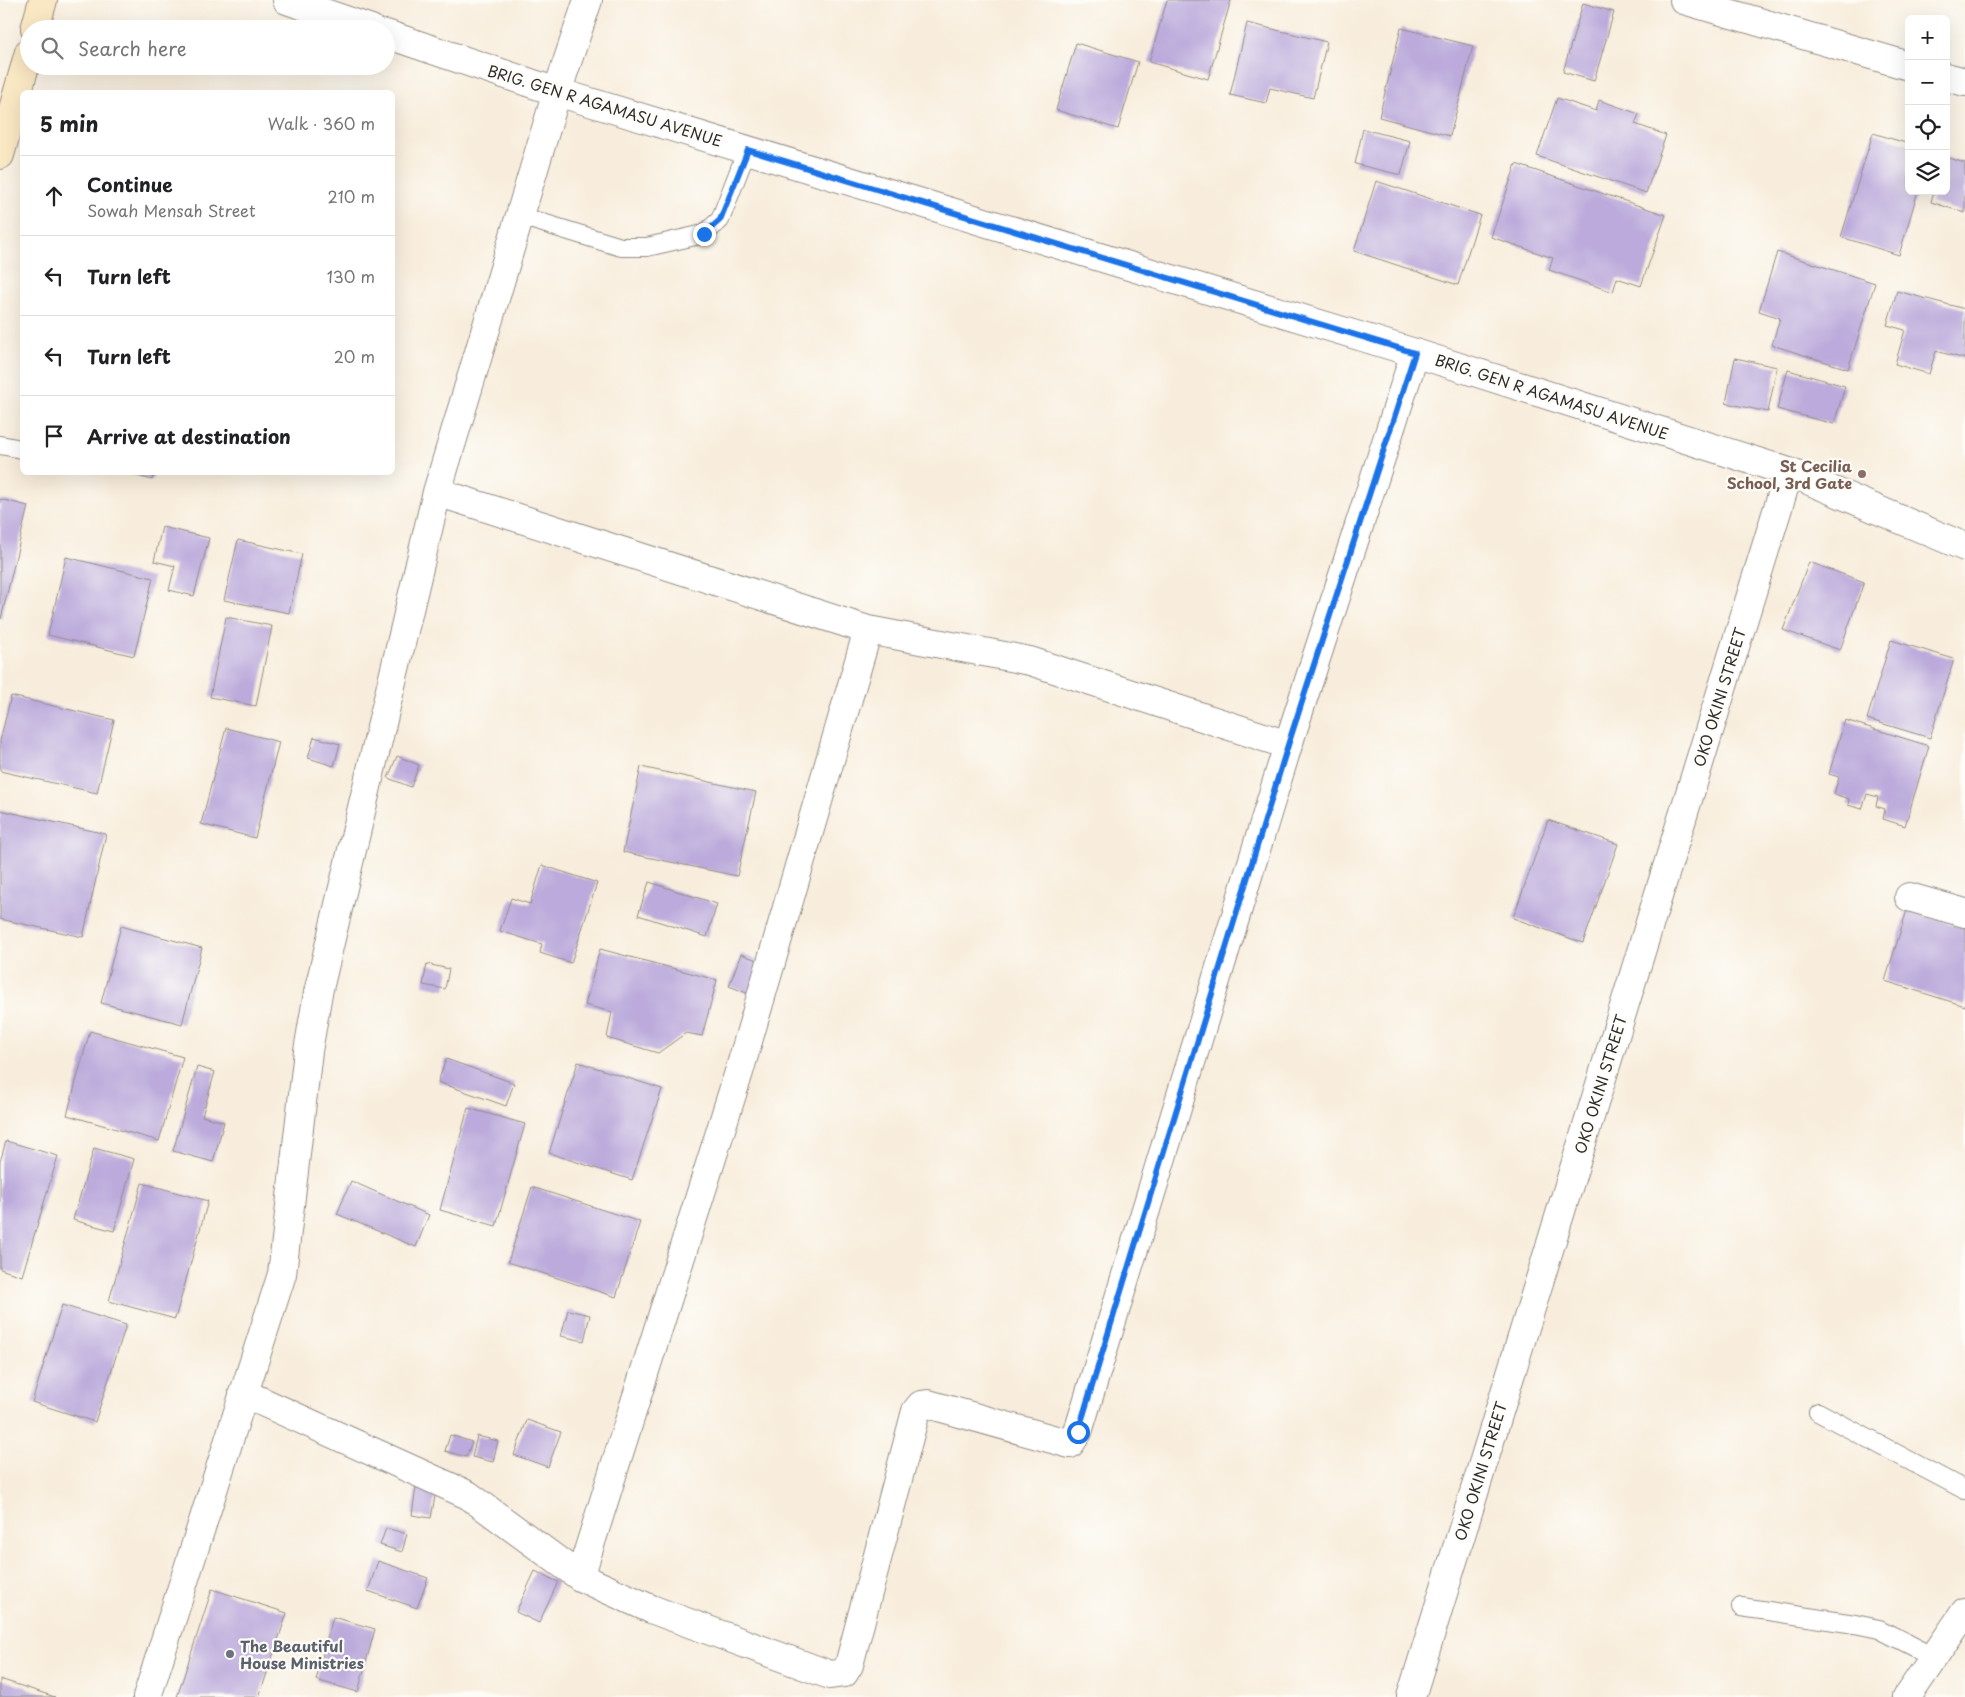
<!DOCTYPE html>
<html lang="en">
<head>
<meta charset="utf-8">
<style>
	body { margin:0; font-family:"Playpen Sans",sans-serif; background:#f6f6f6; color:#202124 }
	.controls { position:absolute; right:15px; top:15px; display:grid; overflow:hidden; border-radius:8px; box-shadow:0 5px 20px #0002 }
	.controls button { width:45px; height:45px; display:grid; place-items:center; padding:0; border:0; border-bottom:1px solid #e0e0e0; background:#fff; color:#202124; font:25px sans-serif }
	.stop { position:absolute; width:15px; height:15px; margin:-11px; border:4px solid #1a73e8; border-radius:50%; background:#fff }
	.stop.end { background:#1a73e8; border-color:#fff; box-shadow:0 1px 5px #0008 }
	.list { margin:0; padding:0; list-style:none }
	h2 { display:flex; justify-content:space-between; align-items:center; height:65px; margin:0; padding:0 20px; font-size:21px }
	h2 small { font-size:16px; font-weight:400; color:#757577 }
	.list li { display:grid; grid-template-columns:32px 1fr auto; gap:15px; align-items:center; box-sizing:border-box; height:80px; padding:0 20px; border-top:1px solid #e0e0e0 }
	.list b { display:block; font-size:19px; white-space:nowrap }
	.list p { margin:0; font-size:16px; white-space:nowrap; color:#757577 }
	.list em { font-size:16px; font-style:normal; color:#757577 }
	.icon { flex:none; width:28px; height:28px; fill:none; stroke:currentColor; stroke-width:2; stroke-linecap:round; stroke-linejoin:round }
	.map { position:relative; flex:none; width:1965px; height:1697px; overflow:hidden }
	.search { position:absolute; background:#fff; box-shadow:0 5px 20px #0002; left:20px; top:20px; width:375px; height:55px; display:flex; align-items:center; gap:12px; box-sizing:border-box; padding:0 18px; border-radius:28px; color:#757577; font-size:19px }
	.panel { position:absolute; background:#fff; box-shadow:0 5px 20px #0002; left:20px; top:90px; width:375px; height:385px; border-radius:8px }
	.map>svg:first-child { display:block }
	.building { fill:#bbaadb }
	.lines { fill:none; stroke-linecap:round; stroke-linejoin:round }
	.service-casing { stroke:#928c84; stroke-width:20 }
	.minor-casing { stroke:#928c84; stroke-width:30 }
	.tertiary-casing { stroke:#928c84; stroke-width:30 }
	.secondary-casing { stroke:#928c84; stroke-width:30 }
	.service { stroke:#fff; stroke-width:18 }
	.minor { stroke:#fff; stroke-width:28 }
	.tertiary { stroke:#fff; stroke-width:28 }
	.secondary { stroke:#fae7c3; stroke-width:28 }
	.route { stroke:#1a73e8; stroke-width:6 }
	.education-dot { fill:#8d6e63; stroke:#fdfcf7; stroke-width:2 }
	.worship-dot { fill:#6b7280; stroke:#fdfcf7; stroke-width:2 }
	.labels { text-anchor:middle; dominant-baseline:central; stroke-width:4.5; stroke-linejoin:round; paint-order:stroke }
	.street-label { font-size:15px; fill:#2b2b2b; stroke:#fdfcf7 }
	.education-label { font-size:15px; font-weight:bold; fill:#785e54; stroke:#fdfcf7; text-anchor:end }
	.worship-label { font-size:15px; font-weight:bold; fill:#5b616d; stroke:#fdfcf7; text-anchor:start }
</style>
</head>
<body>
<div class="map">
<svg width="1965" height="1697" viewBox="0 0 1965 1697">
	<rect width="100%" height="100%" fill="#fdfcf7"/>
	<filter id="ink" filterUnits="userSpaceOnUse"><feTurbulence type="fractalNoise" baseFrequency=".02" numOctaves="2"/><feDisplacementMap in="SourceGraphic" scale="10" xChannelSelector="R" yChannelSelector="G"/><feConvolveMatrix kernelMatrix="1 2 1 2 8 2 1 2 1" color-interpolation-filters="sRGB"/></filter>
	<filter id="wash" filterUnits="userSpaceOnUse"><feTurbulence type="fractalNoise" baseFrequency=".0096" numOctaves="4" result="noise"/><feDisplacementMap in="SourceGraphic" scale="20" xChannelSelector="R" yChannelSelector="G"/><feGaussianBlur stdDeviation="1.12" result="paint"/><feColorMatrix in="noise" values="0 0 0 0 0 0 0 0 0 0 0 0 0 0 0 0 0 1.4 0 .05"/><feComposite in="paint" operator="in"/></filter>
	<g filter="url(#wash)">
		<rect width="100%" height="100%" fill="#f8eddc"/>
		<g id="blocks">
			<path class="building" d="M1167,0H1231L1208,79L1149,62Z
				M1583,3L1614,12L1594,81L1563,72Z
				M1247,23L1327,42L1313,98L1270,88L1266,103L1230,95Z
				M1401,28L1473,46L1450,136L1379,117Z
				M1076,43L1138,62L1118,129L1056,110Z
				M1557,98L1596,111L1599,100L1639,114L1635,124L1666,135L1646,193L1537,156Z
				M1363,129L1410,141L1401,175L1355,164Z
				M1873,133L1909,144V191H1918L1899,255L1841,237Z
				M1946,157L1965,163V213L1931,202L1934,191H1946Z
				M1516,164L1666,215L1641,286L1617,278L1613,292L1549,270L1553,258L1491,237Z
				M1376,181L1480,215L1458,285L1354,251Z
				M1777,252L1875,283L1848,369L1772,345L1780,318L1759,311Z
				M1897,291L1965,309V359L1936,351L1929,374L1895,364L1905,330L1887,325Z
				M1735,358L1777,367L1768,412L1726,403Z
				M1788,370L1845,386L1834,424L1777,409Z
				M124,472H154L152,480Z
				M0,499L28,506L1,619H0Z
				M162,527L209,538L194,596L169,590L175,566L154,561Z
				M238,540L302,554L289,613L224,600Z
				M66,557L153,578L134,656L48,635Z
				M1809,562L1864,582L1840,650L1783,630Z
				M226,617L272,626L256,706L210,697Z
				M1891,640L1954,659L1930,738L1867,719Z
				M11,696L114,720L97,793L0,771V741Z
				M1845,720L1929,746L1905,826L1883,819L1885,809L1876,806L1878,797L1867,794L1862,809L1848,805L1849,799L1834,794L1839,777L1829,774Z
				M226,728L279,742L255,838L201,824Z
				M314,737L340,744L334,766L308,758Z
				M397,756L419,765L411,787L388,778Z
				M641,767L756,792L737,876L623,852Z
				M0,810L106,834L83,937L0,919Z
				M1548,820L1618,844L1583,943L1513,918Z
				M542,865L597,883L571,963L540,953L542,944L500,931L511,898L530,904Z
				M649,882L717,904L707,937L638,915Z
				M1907,910L1965,928V1006L1885,981Z
				M121,926L202,948L182,1024L101,1003Z
				M600,949L717,980L702,1036L686,1033L658,1053L607,1038L612,1012L585,1005Z
				M741,954L762,962L749,994L729,986Z
				M427,964L449,969L445,989L423,985Z
				M90,1031L183,1057L159,1141L67,1115Z
				M446,1059L514,1083L506,1106L438,1082Z
				M578,1062L662,1089L632,1180L549,1153Z
				M197,1067L215,1072L202,1116L224,1122L213,1162L173,1151Z
				M468,1108L525,1124L496,1226L440,1210Z
				M6,1141L58,1156L22,1276L0,1269V1162Z
				M94,1148L134,1159L114,1231L73,1220Z
				M351,1181L429,1215L416,1247L337,1214Z
				M142,1183L208,1201L175,1319L109,1301Z
				M532,1187L640,1222L616,1297L508,1262Z
				M62,1305L126,1325L95,1422L32,1402Z
				M568,1310L590,1315L584,1341L561,1336Z
				M527,1420L561,1432L548,1467L514,1455Z
				M450,1435L472,1442L466,1457L445,1451Z
				M477,1436L498,1441L493,1462L472,1457Z
				M416,1487L436,1491L431,1518L412,1515Z
				M386,1528L407,1534L402,1552L380,1545Z
				M378,1561L428,1578L417,1608L368,1591Z
				M535,1571L558,1582L539,1623L516,1612Z
				M212,1589L287,1613L259,1697H177Z
				M333,1617L375,1629L358,1692L316,1680Z
				M0,1679L55,1697H0Z"/>
		</g>
	</g>
	<g filter="url(#ink)">
		<use href="#blocks" fill-opacity="0" stroke="#928c84" stroke-width="1"/>
		<g class="lines">
			<g class="service-casing">
				<path id="service" d="M520,216L621,247H647L704,234L720,220L747,150
					M0,445L22,449
					M1818,1412L1965,1490
					M1741,1607L1855,1624L1879,1629L1934,1657"/>
			</g>
			<g class="minor-casing">
				<path id="minor" d="M1684,0L1909,66
					M1946,77L1965,82
					M437,492L868,630L1030,661L1288,745
					M1909,897L1965,913
					M243,1393L468,1495L580,1577L651,1609L830,1675L844,1673L849,1665L916,1411L921,1405L928,1404L1070,1444L1078,1432L1288,745L1415,353
					M580,1577L739,1072L868,630
					M147,1697L282,1274L308,1051L318,993L437,492L557,92L588,0
					M1411,1697L1789,472
					M1907,1697L1965,1612"/>
			</g>
			<g class="tertiary-casing">
				<path id="tertiary" d="M287,0L371,29
					M386,34L557,92L1415,353L1789,472L1965,547"/>
			</g>
			<g class="secondary-casing">
				<path id="secondary" d="M35,29L43,0
					M0,155L29,52"/>
			</g>
			<use href="#service" class="service"/>
			<use href="#minor" class="minor"/>
			<use href="#tertiary" class="tertiary"/>
			<use href="#secondary" class="secondary"/>
		</g>
	</g>
	<g class="lines" filter="url(#ink)">
		<path class="route" d="M704,234L720,220L748,150L1415,353L1288,745L1078,1432"/>
	</g>
	<circle class="education-dot" cx="1862" cy="474" r="5"/>
	<circle class="worship-dot" cx="230" cy="1654" r="5"/>
	<g class="labels">
		<g class="street-label">
			<text transform="translate(605 105) rotate(17)">BRIG. GEN R AGAMASU AVENUE</text>
			<text transform="translate(1552 396) rotate(18)">BRIG. GEN R AGAMASU AVENUE</text>
			<text transform="translate(1719 697) rotate(-73)">OKO OKINI STREET</text>
			<text transform="translate(1600 1084) rotate(-73)">OKO OKINI STREET</text>
			<text transform="translate(1480 1471) rotate(-73)">OKO OKINI STREET</text>
		</g>
		<g class="education-label">
			<text x="1852" y="465">St Cecilia<tspan x="1852" dy="17">School, 3rd Gate</tspan></text>
		</g>
		<g class="worship-label">
			<text x="240" y="1645">The Beautiful<tspan x="240" dy="17">House Ministries</tspan></text>
		</g>
	</g>
</svg>
<div class="controls">
<button>+</button>
<button>−</button>
<button><svg class="icon" aria-label="locate" viewBox="0 0 24 24"><circle cx="12" cy="12" r="6"/><path d="M12 2v4M12 18v4M2 12h4M18 12h4"/></svg></button>
<button><svg class="icon" aria-label="layers" viewBox="0 0 24 24"><path d="M12 4l9 5-9 5-9-5zM3 14l9 5 9-5"/></svg></button>
</div>
<div class="stop" style="left:1078px;top:1432px"></div>
<div class="stop end" style="left:704px;top:234px"></div>
<div class="search"><svg class="icon" aria-label="search" viewBox="0 0 24 24"><circle cx="10" cy="10" r="6"/><path d="M15 15l6 6"/></svg>Search here</div>
<section class="panel">
<h2>5 min<small>Walk · 360 m</small></h2>
<ul class="list">
<li><svg class="icon" aria-label="ahead" viewBox="0 0 24 24"><path d="M12 20V5M6 11l6-6 6 6"/></svg><div><b>Continue</b><p>Sowah Mensah Street</p></div><em>210 m</em></li>
<li><svg class="icon" aria-label="left" viewBox="0 0 24 24"><path d="M17 20v-9H6M10 6l-5 5 5 5"/></svg><div><b>Turn left</b></div><em>130 m</em></li>
<li><svg class="icon" aria-label="left" viewBox="0 0 24 24"><path d="M17 20v-9H6M10 6l-5 5 5 5"/></svg><div><b>Turn left</b></div><em>20 m</em></li>
<li><svg class="icon" aria-label="arrive" viewBox="0 0 24 24"><path d="M6 21V4h12l-3 4 3 4H6"/></svg><div><b>Arrive at destination</b></div></li>
</ul>
</section>
</div>
</body>
</html>
